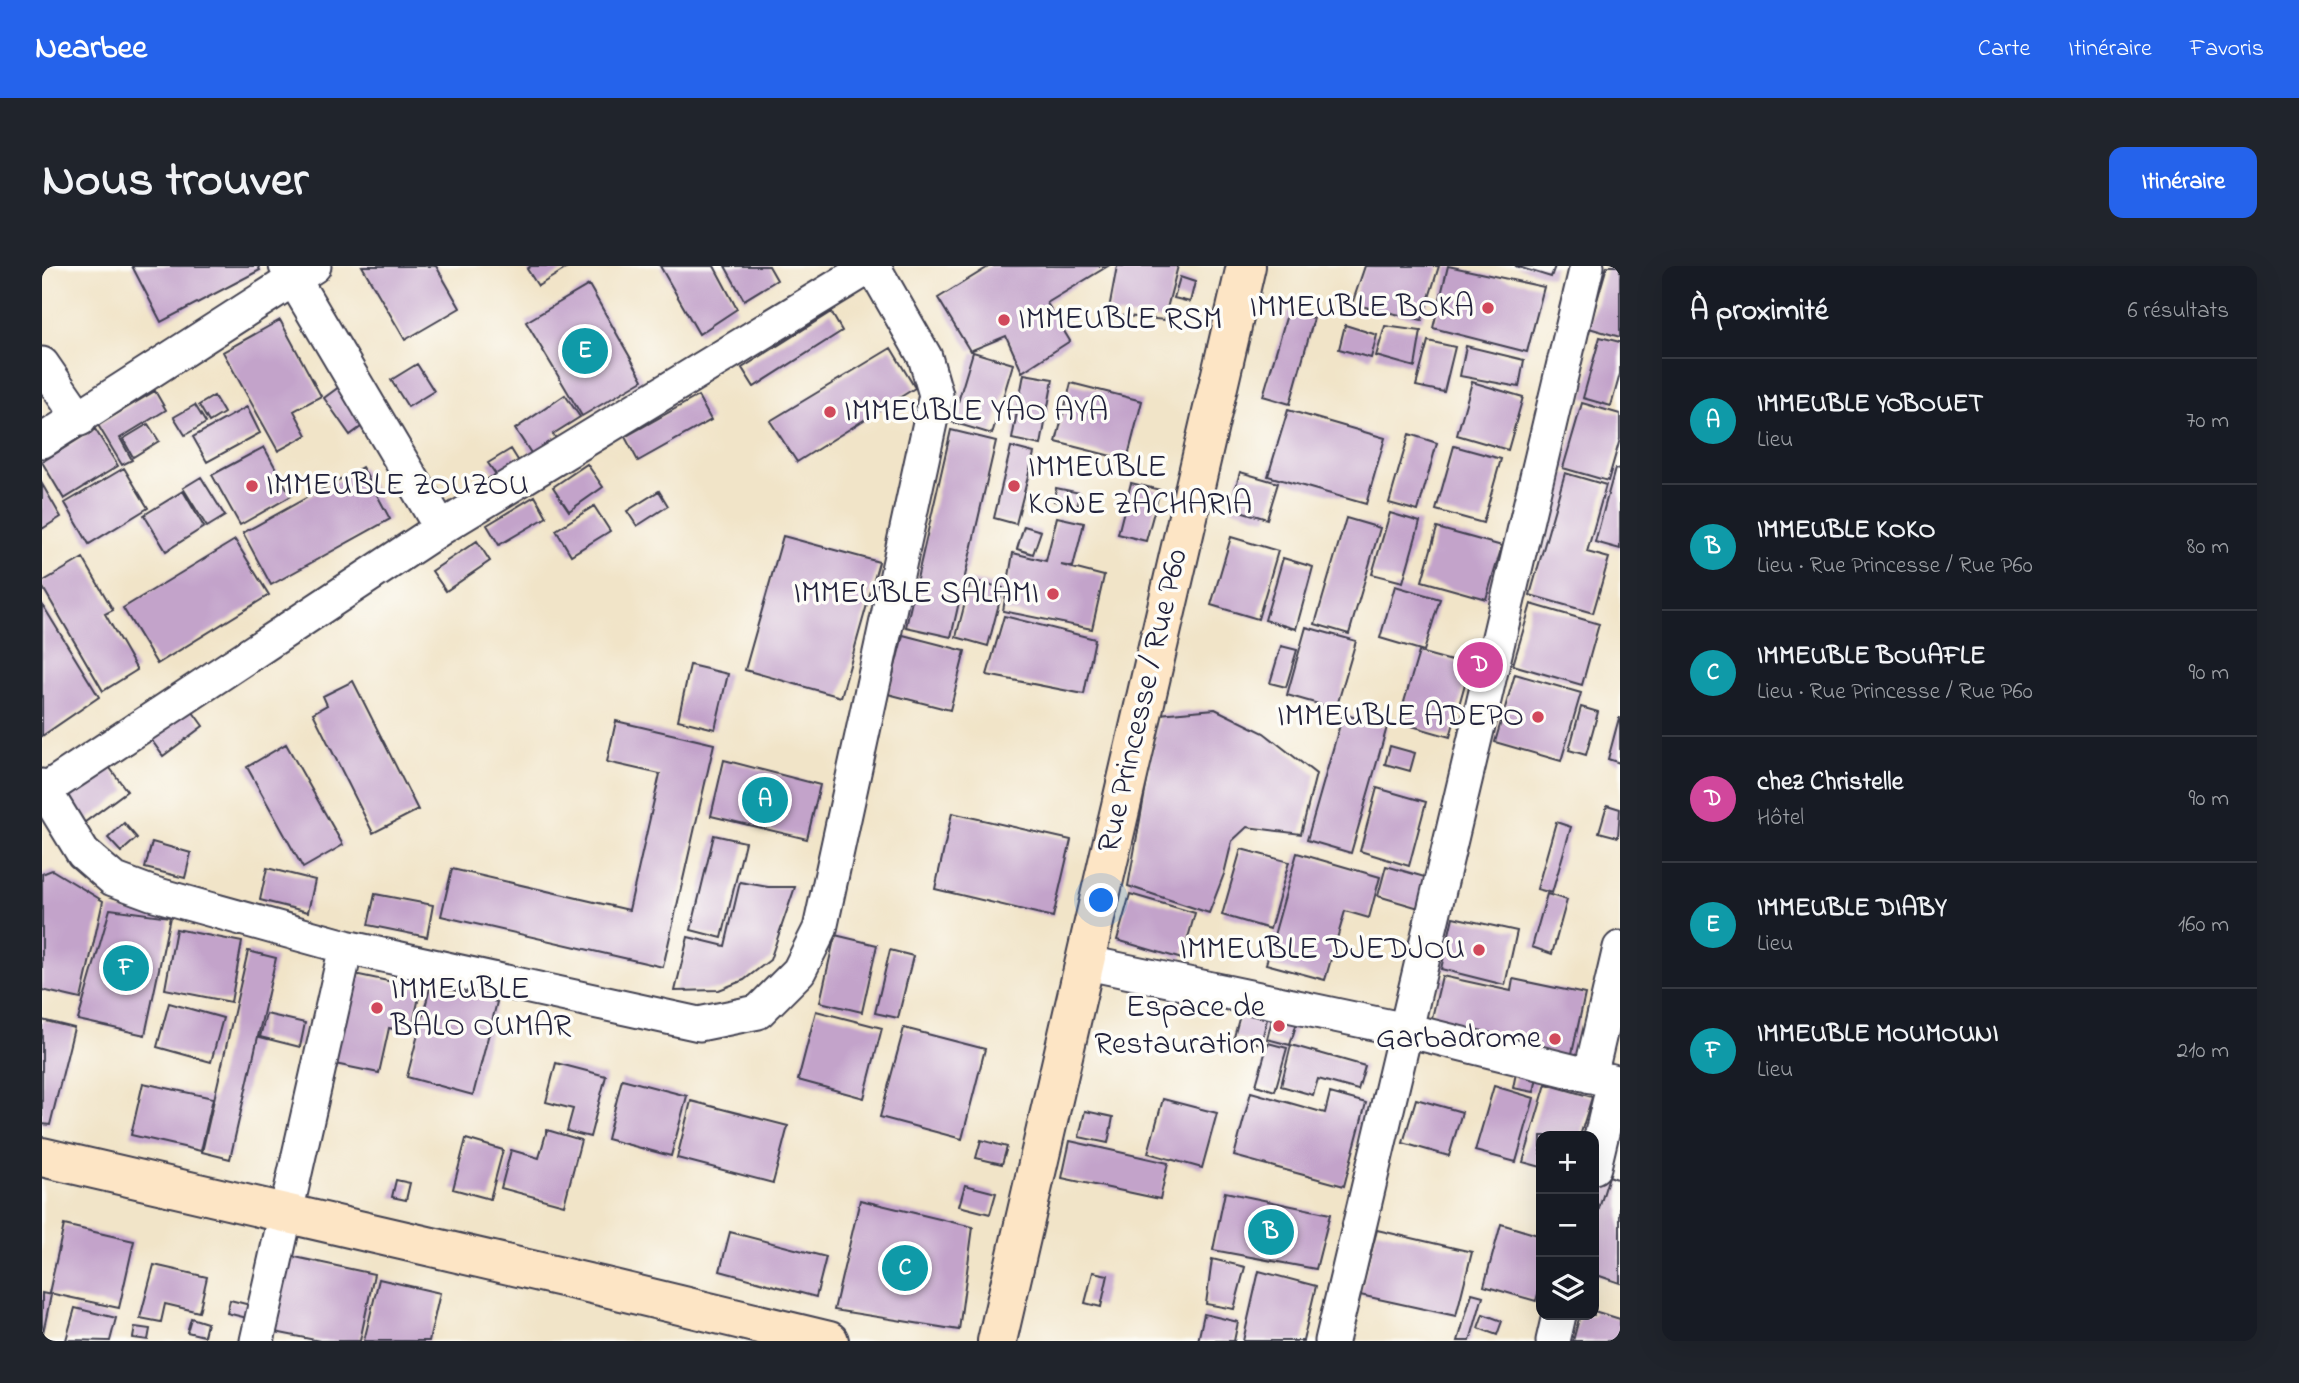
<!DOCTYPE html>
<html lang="fr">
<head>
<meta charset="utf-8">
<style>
	body { margin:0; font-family:"Indie Flower",sans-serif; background:#20242c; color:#f1f3f6 }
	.controls { position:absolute; right:21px; bottom:21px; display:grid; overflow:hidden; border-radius:14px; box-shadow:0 7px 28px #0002 }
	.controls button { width:63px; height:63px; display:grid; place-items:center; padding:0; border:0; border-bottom:2px solid #363941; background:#171b24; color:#f1f3f6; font:35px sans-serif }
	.you { position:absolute; left:1060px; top:635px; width:24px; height:24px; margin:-18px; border:5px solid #fff; border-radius:50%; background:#1a73e8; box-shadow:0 0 0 10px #1a73e833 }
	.badge { display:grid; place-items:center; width:46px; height:46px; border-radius:50%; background:#2563eb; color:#fff; font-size:23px; font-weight:700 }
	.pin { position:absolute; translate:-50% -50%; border:4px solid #fff; box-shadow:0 2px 7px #0006 }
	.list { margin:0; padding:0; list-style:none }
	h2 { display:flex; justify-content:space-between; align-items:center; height:91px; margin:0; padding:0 28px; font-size:30px }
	h2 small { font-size:23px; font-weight:400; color:#9ea1a6 }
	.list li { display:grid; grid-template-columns:46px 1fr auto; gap:21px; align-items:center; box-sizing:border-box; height:126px; padding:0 28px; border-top:2px solid #363941 }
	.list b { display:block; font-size:26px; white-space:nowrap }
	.list p { margin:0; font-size:23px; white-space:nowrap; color:#9ea1a6 }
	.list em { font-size:23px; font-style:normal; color:#9ea1a6 }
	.icon { flex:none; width:38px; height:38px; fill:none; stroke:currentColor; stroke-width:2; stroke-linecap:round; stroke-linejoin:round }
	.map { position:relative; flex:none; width:1578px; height:1075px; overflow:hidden; border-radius:14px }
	header { display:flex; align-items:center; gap:42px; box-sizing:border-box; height:98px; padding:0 35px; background:#2563eb; color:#fff }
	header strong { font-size:33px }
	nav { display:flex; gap:38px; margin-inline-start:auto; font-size:24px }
	.intro { display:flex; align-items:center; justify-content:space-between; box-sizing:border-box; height:168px; padding:0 42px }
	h1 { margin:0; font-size:49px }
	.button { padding:18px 32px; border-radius:14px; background:#2563eb; color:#fff; font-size:24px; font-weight:700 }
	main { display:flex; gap:42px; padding:0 42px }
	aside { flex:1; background:#171b24; border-radius:14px; box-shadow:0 7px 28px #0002 }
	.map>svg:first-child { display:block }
	.building { fill:#c3a3ca }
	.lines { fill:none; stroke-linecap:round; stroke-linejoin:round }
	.street-casing { stroke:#413f50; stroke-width:37 }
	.secondary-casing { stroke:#413f50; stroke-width:42 }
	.street { stroke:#fff; stroke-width:33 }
	.secondary { stroke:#fde5c5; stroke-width:38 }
	.poi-dot { fill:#d1495b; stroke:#fdfcf7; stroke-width:2.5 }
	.labels { text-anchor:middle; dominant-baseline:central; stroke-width:7; stroke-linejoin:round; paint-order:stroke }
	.poi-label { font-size:32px; fill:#22223b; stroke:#fdfcf7; text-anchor:end }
	.street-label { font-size:32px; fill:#22223b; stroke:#fdfcf7 }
</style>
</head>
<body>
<header>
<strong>Nearbee</strong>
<nav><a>Carte</a><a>Itinéraire</a><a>Favoris</a></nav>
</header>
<div class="intro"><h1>Nous trouver</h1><a class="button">Itinéraire</a></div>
<main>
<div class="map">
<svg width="1578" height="1075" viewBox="0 0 1578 1075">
	<rect width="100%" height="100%" fill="#fdfcf7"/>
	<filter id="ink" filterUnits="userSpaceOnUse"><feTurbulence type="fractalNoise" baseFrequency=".0143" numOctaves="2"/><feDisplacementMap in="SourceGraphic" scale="14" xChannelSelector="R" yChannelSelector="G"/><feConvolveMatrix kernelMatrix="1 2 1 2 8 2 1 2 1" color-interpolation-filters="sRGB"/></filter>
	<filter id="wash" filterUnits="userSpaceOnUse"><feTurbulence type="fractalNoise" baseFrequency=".00686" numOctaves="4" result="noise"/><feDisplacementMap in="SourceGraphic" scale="28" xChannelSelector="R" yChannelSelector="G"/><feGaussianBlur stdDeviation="1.57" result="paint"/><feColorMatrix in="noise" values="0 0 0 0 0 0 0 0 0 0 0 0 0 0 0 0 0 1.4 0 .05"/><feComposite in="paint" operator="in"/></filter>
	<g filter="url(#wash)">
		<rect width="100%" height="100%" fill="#f1e4c8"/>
		<g id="blocks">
			<path class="building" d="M90,0H216L218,4L119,56Z
				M320,0H394L418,42L363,74Z
				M489,0H528L496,20L485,3Z
				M618,0H672L695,43L657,68Z
				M683,0H727L735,14L702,34Z
				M948,0H1066L1005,37L1028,75L980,106L964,70L928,85L896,32Z
				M1075,0H1136L1122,54L1066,48Z
				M1323,0H1397L1380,54L1310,38Z
				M1406,0L1502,21L1485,86L1391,62Z
				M1473,0H1513L1509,11Z
				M1565,0H1578V71L1547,62Z
				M1138,11L1153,16L1148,36L1132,32Z
				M547,19L601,114L540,150L484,56Z
				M1246,45L1272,52L1248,138L1221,130Z
				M789,46L800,65L712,121L700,102Z
				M238,54L279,130L252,145L265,169L236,185L181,86Z
				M1303,59L1335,69L1329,92L1297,83Z
				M1343,60L1379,65L1373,101L1334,90Z
				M1558,71L1578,76V108L1569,140L1541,132Z
				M1386,75L1413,81L1402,126L1374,120Z
				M1424,80L1482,94L1477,121L1418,110Z
				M849,82L873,122L755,196L728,155Z
				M931,86L971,98L950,168L910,156Z
				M375,98L392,125L366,141L349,114Z
				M982,108L1011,113L999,179L970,173Z
				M1430,116L1481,131L1466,184L1415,169Z
				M1029,117L1100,135L1085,194L1014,176Z
				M301,118L327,155L308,169L282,132Z
				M113,125L124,144L78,172L90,194L80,199L56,159Z
				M523,129L538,151L511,168L515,174L491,190L473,163Z
				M172,130L182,147L167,156L157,139Z
				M656,130L669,154L596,195L583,171Z
				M1540,137L1578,148V173L1566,215L1521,202Z
				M153,139L164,157L143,169L132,151Z
				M205,141L218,167L165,196L151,171Z
				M1246,144L1343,172L1324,238L1226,210Z
				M106,158L117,175L91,191L81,173Z
				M53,163L76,200L22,233L0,196Z
				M909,164L954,175L909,371L864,361Z
				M1367,168L1395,177L1376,245L1347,237Z
				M1412,180L1459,193L1441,257L1394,244Z
				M222,181L249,230L198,259L170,209Z
				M969,181L992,187L974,258L952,252Z
				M469,183L479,199L457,213L446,197Z
				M545,198L561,221L527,245L511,221Z
				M320,201L348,253L229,319L201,267Z
				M82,202L106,242L47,278L23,237Z
				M1573,203L1578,204V283L1553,276Z
				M1198,206L1236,217L1225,253L1188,242Z
				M1523,207L1564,219L1545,286L1567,292L1551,347L1488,329Z
				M159,211L183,250L165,261L141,222Z
				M1089,217L1118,224L1104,275L1076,268Z
				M0,218L19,251L0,263Z
				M1014,222L1038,227L1036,239L1012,235Z
				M141,225L162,261L124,285L102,249Z
				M617,225L626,240L595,260L585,245Z
				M493,230L505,251L457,279L445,259Z
				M552,240L568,265L529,289L514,264Z
				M1348,247L1378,256L1361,316L1330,308Z
				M1015,251L1042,257L1031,301L1019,299L1062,310L1050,363L961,345L971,287L1004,295Z
				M1304,252L1338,262L1307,368L1273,358Z
				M982,260L999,265L991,288L975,283Z
				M1395,262L1460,280L1444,333L1380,315Z
				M741,270L837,296L799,431L703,404Z
				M1189,271L1236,285L1216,353L1169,339Z
				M193,274L227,329L115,398L81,342Z
				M435,275L448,295L404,325L390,305Z
				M41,292L71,344L63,348L95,404L61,425L0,320V316Z
				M1241,292L1271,301L1254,363L1223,354Z
				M929,314L961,322L946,380L914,371Z
				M1353,320L1398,333L1382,385L1338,372Z
				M0,338L57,431L0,470Z
				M1489,338L1557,358L1540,419L1471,399Z
				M962,350L1053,373L1042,428L945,409Z
				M1264,361L1314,375L1294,443L1245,429Z
				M861,369L923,385L908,444L846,428Z
				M1239,380L1255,384L1244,421L1228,417Z
				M1377,386L1428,400L1408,471L1356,456Z
				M648,399L686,408L673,463L636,454Z
				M1473,408L1539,427L1519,495L1453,476Z
				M311,415L376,544L331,567L271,447L285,439L281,430Z
				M1539,441L1556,446L1544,489L1527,484Z
				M148,442L161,460L121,490L108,472Z
				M1173,443L1222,467L1274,508L1259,568L1205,561L1190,575L1182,608L1167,647L1086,620L1117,448Z
				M1301,448L1345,461L1309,587L1265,574Z
				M1577,452H1578V497L1566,493Z
				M574,455L672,478L621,701L399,650L410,603L587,644L618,508L565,496Z
				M244,478L301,579L261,602L205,501Z
				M1348,480L1373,487L1368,505L1343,498Z
				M62,494L85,525L39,559L16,527Z
				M682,494L778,519L765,573L669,550Z
				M1335,522L1384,536L1367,600L1318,585Z
				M1565,539L1578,543L1576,571L1557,566Z
				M910,547L1029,574L1011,651L893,623Z
				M1514,556L1529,561L1510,627L1495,623Z
				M82,557L95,572L79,586L66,572Z
				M672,569L703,576L680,672L649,664Z
				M110,576L149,587L143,612L103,602Z
				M1199,583L1247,596L1228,663L1180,649Z
				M1255,587L1338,611L1327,652L1303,645L1283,714L1224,698Z
				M1344,600L1386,612L1377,642L1336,630Z
				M225,602L273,614L266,646L218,634Z
				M10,604L61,635L39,733L0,724V608Z
				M698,616L726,621H753L728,694L702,714L677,724L633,725L646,671L683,680Z
				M333,628L391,639L385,671L326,659Z
				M1088,628L1153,647L1140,693L1075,674Z
				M1505,628L1525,634L1510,688L1490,681Z
				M68,643L128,651L103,769L36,754Z
				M1411,651L1475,665L1463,719L1399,703Z
				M134,663L200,676L189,736L123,723Z
				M793,669L835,679L820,746L778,736Z
				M848,684L871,690L856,752L833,747Z
				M206,685L234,692L188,893L160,886Z
				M303,706L379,722L369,767L347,762L337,807L283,796Z
				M1400,710L1469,725L1471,713L1543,728L1529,792L1389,756Z
				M389,718L455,736L431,829L365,811Z
				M127,737L181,752L169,796L115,781Z
				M1200,742L1226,749L1219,778L1192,771Z
				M774,745L840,762L822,832L756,814Z
				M1232,746L1256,753L1248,779L1225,773Z
				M224,748L263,757L258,781L218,771Z
				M0,754L32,762L8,859L0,858Z
				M862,762L943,783L920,873L838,851Z
				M1226,777L1245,782L1233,825L1214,819Z
				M1249,779L1323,800L1316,824L1276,813L1271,829L1239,820Z
				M514,797L564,810L548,871L525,865L531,843L504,836Z
				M1475,802L1496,806L1492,826L1471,822Z
				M580,813L645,830L629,890L565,873Z
				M101,817L171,832L159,885L89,869Z
				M1504,818L1550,831L1538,870H1499V901L1481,896Z
				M1452,820L1492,832L1474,896L1433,885Z
				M1209,826L1283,847L1288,827L1324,837L1302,920L1192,890Z
				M1121,833L1175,847L1160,902L1106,887Z
				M1374,833L1420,846L1407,890L1361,877Z
				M649,835L746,860L731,917L635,892Z
				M1043,845L1071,851L1066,877L1037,871Z
				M505,864L539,874L522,939L459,922L469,884L497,892Z
				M424,873L461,884L448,933L411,923Z
				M939,874L965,881L960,898L934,892Z
				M1028,875L1126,897L1118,933L1020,912Z
				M1567,910L1578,914V1017L1552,1008V959Z
				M354,914L368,917L364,934L350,931Z
				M923,919L954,927L948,948L917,940Z
				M1183,926L1288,948L1274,1003L1171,984Z
				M818,934L931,961L917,1064L792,1044Z
				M1459,958L1499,970V1017L1494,1035L1442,1020Z
				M22,959L92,975L77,1042L7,1027Z
				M1335,964L1430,986L1414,1050L1318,1029Z
				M688,966L784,991L774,1031L678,1005Z
				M239,988L332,1008L318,1075H278L223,1064Z
				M1170,993L1203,1001L1192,1043L1164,1038Z
				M112,999L165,1011L157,1046L123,1038L119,1056L98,1052Z
				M1217,1005L1274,1020L1261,1075H1201Z
				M1051,1006L1066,1009L1059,1041L1043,1037Z
				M337,1013L398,1027L387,1075H322Z
				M0,1027L9,1029L1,1067H0Z
				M1430,1027L1441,1030L1428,1075H1416Z
				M188,1034L208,1039L205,1052L185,1047Z
				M33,1042L74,1052L68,1075L24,1074Z
				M1552,1045L1578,1053V1075H1531L1538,1049H1552Z
				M1162,1048L1196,1056L1192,1075H1156Z
				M1441,1048L1460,1055L1455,1069L1436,1062Z
				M149,1052L165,1057L162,1070L145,1066Z
				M93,1061L108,1063L106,1074L91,1072Z"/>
		</g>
	</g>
	<g filter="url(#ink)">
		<use href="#blocks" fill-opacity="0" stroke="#413f50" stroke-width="2"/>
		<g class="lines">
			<g class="street-casing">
				<path id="street" d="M244,0L399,262
					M0,98L38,153
					M0,175L272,0
					M0,520L41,587L71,613L109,627L304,681L657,758L716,746L757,705L778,663L894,129L883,91L831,0
					M0,526L399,262L829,0
					M1041,696L1364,764L1578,817
					M1548,810L1578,682
					M1552,901L1572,816
					M215,1075L304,681
					M1290,1075L1545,0
					M1511,1075L1517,1049"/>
			</g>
			<g class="secondary-casing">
				<path id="secondary" d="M0,891L563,1021L787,1075
					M955,1075L1204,0"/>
			</g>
			<use href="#street" class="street"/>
			<use href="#secondary" class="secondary"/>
		</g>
	</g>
	<g class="poi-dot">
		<circle cx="1446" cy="42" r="7"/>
		<circle cx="962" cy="54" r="7"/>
		<circle cx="788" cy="146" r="7"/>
		<circle cx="210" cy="220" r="7"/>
		<circle cx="972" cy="220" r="7"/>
		<circle cx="1011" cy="328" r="7"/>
		<circle cx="1496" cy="451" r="7"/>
		<circle cx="1437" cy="684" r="7"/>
		<circle cx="335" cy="742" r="7"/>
		<circle cx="1237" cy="760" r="7"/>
		<circle cx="1513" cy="773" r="7"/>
	</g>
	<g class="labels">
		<g class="poi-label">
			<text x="1432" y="42">IMMEUBLE BOKA</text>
			<text x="976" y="54" text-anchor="start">IMMEUBLE RSM</text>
			<text x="802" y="146" text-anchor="start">IMMEUBLE YAO AYA</text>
			<text x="986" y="202" text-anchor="start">IMMEUBLE<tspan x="986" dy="37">KONE ZACHARIA</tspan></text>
			<text x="224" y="220" text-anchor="start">IMMEUBLE ZOUZOU</text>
			<text x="997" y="328">IMMEUBLE SALAMI</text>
			<text x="1482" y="451">IMMEUBLE ADEPO</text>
			<text x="1423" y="684">IMMEUBLE DJEDJOU</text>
			<text x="349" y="724" text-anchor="start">IMMEUBLE<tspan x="349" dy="37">BALO OUMAR</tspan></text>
			<text x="1223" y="742">Espace de<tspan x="1223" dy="37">Restauration</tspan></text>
			<text x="1499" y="773">Garbadrome</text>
		</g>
		<g class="street-label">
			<text transform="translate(1102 435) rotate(-77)">Rue Princesse / Rue P60</text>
		</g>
	</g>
</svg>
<div class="controls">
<button>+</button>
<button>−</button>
<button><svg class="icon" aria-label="layers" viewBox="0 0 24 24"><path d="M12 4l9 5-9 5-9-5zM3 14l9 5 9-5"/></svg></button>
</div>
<div class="you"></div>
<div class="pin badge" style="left:723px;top:534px;background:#0f9aa8">A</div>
<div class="pin badge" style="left:1229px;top:966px;background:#0f9aa8">B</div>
<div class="pin badge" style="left:863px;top:1002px;background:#0f9aa8">C</div>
<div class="pin badge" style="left:1438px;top:399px;background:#d1479c">D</div>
<div class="pin badge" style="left:543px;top:85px;background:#0f9aa8">E</div>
<div class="pin badge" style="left:84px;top:702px;background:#0f9aa8">F</div>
</div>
<aside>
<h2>À proximité<small>6 résultats</small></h2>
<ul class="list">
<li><span class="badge" style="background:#0f9aa8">A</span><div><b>IMMEUBLE YOBOUET</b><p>Lieu</p></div><em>70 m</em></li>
<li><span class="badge" style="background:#0f9aa8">B</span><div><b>IMMEUBLE KOKO</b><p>Lieu · Rue Princesse / Rue P60</p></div><em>80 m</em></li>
<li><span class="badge" style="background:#0f9aa8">C</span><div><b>IMMEUBLE BOUAFLE</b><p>Lieu · Rue Princesse / Rue P60</p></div><em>90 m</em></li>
<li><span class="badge" style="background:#d1479c">D</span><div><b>chez Christelle</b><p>Hôtel</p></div><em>90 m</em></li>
<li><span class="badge" style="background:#0f9aa8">E</span><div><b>IMMEUBLE DIABY</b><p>Lieu</p></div><em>160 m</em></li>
<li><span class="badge" style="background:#0f9aa8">F</span><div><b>IMMEUBLE MOUMOUNI</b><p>Lieu</p></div><em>210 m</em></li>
</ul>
</aside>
</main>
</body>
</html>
